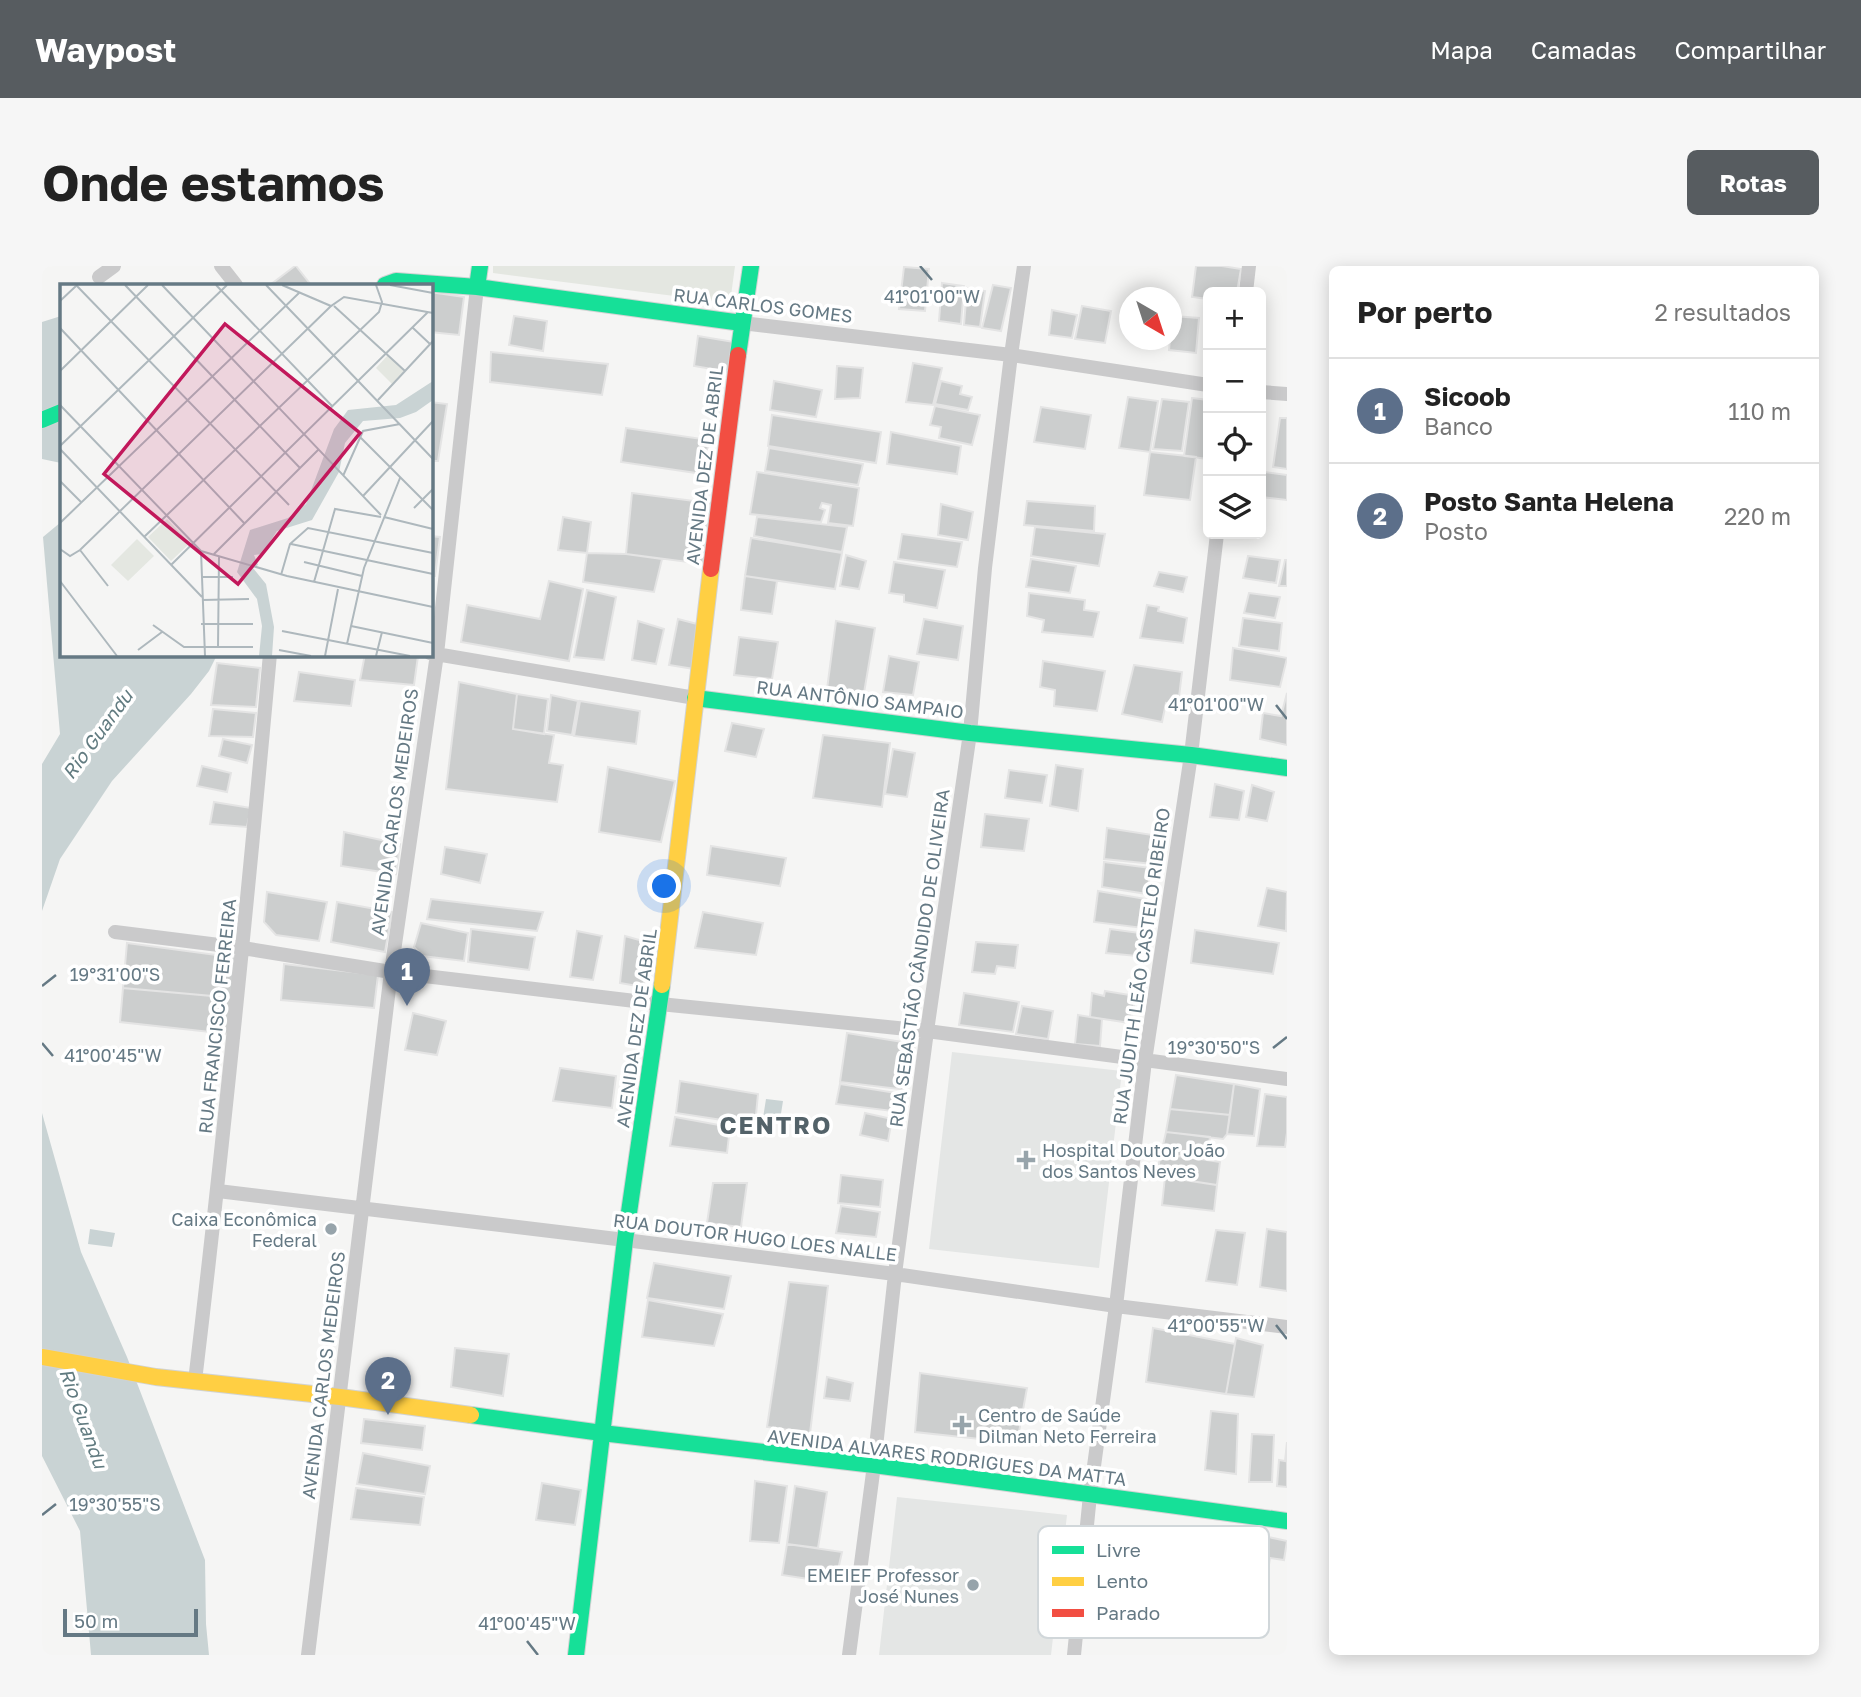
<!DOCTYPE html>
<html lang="pt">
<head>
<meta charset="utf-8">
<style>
	body { margin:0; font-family:"Golos Text",sans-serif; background:#f6f6f6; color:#222 }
	.controls { position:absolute; right:21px; top:21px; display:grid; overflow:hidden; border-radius:10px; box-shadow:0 4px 18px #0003 }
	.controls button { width:63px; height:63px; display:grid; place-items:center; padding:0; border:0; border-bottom:2px solid #e0e0e0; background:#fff; color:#222; font:35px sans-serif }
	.compass { position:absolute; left:1077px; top:21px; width:63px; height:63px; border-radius:50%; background:#fff; box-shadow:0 4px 18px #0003; rotate:141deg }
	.scale { position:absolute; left:21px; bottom:18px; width:135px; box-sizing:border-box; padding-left:7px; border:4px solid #657984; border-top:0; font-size:19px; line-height:24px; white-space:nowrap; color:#657984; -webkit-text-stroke:5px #fff; paint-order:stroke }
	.you { position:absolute; left:623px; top:621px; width:24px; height:24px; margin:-18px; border:5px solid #fff; border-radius:50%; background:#1a73e8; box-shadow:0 0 0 10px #1a73e833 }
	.badge { display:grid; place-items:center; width:46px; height:46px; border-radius:50%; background:#575c60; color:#fff; font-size:23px; font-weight:700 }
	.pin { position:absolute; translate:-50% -58px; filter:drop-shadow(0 2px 4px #0008) }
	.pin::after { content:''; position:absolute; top:37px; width:24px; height:21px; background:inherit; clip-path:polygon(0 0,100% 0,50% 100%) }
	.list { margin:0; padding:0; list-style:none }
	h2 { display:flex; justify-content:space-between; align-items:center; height:91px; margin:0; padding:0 28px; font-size:30px }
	h2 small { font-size:23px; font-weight:400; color:#767676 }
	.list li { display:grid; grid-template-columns:46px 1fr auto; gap:21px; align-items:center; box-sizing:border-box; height:105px; padding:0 28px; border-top:2px solid #e0e0e0 }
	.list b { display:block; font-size:26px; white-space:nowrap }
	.list p { margin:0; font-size:23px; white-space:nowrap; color:#767676 }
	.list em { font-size:23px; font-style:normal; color:#767676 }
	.icon { flex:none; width:38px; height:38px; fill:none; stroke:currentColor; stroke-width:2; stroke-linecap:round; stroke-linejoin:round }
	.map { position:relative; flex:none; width:1245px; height:1389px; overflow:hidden; border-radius:10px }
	header { display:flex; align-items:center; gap:42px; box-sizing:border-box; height:98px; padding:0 35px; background:#575c60; color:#fff }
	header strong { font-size:33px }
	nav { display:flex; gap:38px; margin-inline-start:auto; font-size:24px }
	.intro { display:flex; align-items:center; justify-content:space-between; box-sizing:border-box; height:168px; padding:0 42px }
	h1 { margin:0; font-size:49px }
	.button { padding:18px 32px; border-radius:10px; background:#575c60; color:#fff; font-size:24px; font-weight:700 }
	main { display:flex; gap:42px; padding:0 42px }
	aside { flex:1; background:#fff; border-radius:10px; box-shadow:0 4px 18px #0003 }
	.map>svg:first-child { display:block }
	.built { fill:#e4e6e5 }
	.green { fill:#e4e7e1 }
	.water { fill:#c9d3d4 }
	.building { fill:#cccece; stroke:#e4e4e4; stroke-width:2 }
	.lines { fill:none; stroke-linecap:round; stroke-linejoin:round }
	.fast-casing { stroke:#d1d3d3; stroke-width:18 }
	.slow-casing { stroke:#d1d3d3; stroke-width:18 }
	.jam-casing { stroke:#d1d3d3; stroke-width:18 }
	.street { stroke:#cacacb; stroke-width:14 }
	.fast { stroke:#16e098; stroke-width:16 }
	.slow { stroke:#ffcf43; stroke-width:16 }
	.jam { stroke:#f24e42; stroke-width:16 }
	.ticks { fill:none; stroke:#657984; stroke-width:2.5 }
	.poi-dot { fill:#97a4ab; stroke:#fff; stroke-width:2.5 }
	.labels { text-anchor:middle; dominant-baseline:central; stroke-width:7; stroke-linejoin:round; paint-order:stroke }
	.street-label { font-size:18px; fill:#657984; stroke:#fff }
	.poi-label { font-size:18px; fill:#657984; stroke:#fff; text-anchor:start }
	.water-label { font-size:19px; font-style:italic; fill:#617b80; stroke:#fff }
	.district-label { font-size:24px; font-weight:bold; letter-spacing:2px; fill:#536269; stroke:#fff }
	.inset-road { fill:none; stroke:#aeb8bd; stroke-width:2 }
	.view { fill:#c2185b; fill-opacity:0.15; stroke:#c2185b; stroke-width:3.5 }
	.inset-edge { fill:none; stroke:#657984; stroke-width:3.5 }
	.key { fill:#fff; stroke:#d1d7da; stroke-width:2 }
	.key-label { font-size:19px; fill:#657984 }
	.ticks-label { font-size:18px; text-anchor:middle; fill:#657984; stroke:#fff; stroke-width:7; stroke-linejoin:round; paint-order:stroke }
</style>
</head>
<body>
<header>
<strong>Waypost</strong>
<nav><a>Mapa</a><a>Camadas</a><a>Compartilhar</a></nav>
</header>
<div class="intro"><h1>Onde estamos</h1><a class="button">Rotas</a></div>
<main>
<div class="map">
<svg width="1245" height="1389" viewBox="0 0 1245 1389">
	<rect width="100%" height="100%" fill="#f5f5f4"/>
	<path class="built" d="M910,786L1080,805L1057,1002L887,983Z
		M855,1231L1025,1249L1009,1389H837Z"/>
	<path class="green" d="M451,0H693L688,37L451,7Z"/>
	<path class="water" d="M19,50V197L0,193V56Z
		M19,256V388L175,389L167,405L149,428L70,515L18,593L0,645V498L18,468L1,271Z
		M724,833L741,835L738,854L721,852Z
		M0,847L39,986L85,1091L163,1294L164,1358L167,1389H49L38,1265L0,1190Z
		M48,963L73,967L70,981L46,978Z"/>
	<path class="building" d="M254,0L269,19H228L253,0Z
		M1154,0H1180L1199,3L1195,26H1166V33L1150,31Z
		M862,1L887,3L883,45L857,43Z
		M900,17L922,20L919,58L897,55Z
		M951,19L969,22L959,65L940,62Z
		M925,22L943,25L938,61L922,59Z
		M388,26L422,31L417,69L388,66Z
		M1040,40L1069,45L1063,77L1033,73Z
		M1010,44L1035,49L1030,72L1007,69Z
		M472,50L505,55L501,85L467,79Z
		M1131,50L1157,52L1154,87L1127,84L1128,74H1129Z
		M656,70L692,76L688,106L652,100Z
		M449,86L566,98L560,129L448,116Z
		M871,97L900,102L891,139L864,136Z
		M795,100L821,102L818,132L793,133Z
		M732,115L780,124L774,151L728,144Z
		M899,115L920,120L918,128L930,131L926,144L893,138Z
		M1086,131L1116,135L1108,186L1077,182Z
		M1150,132L1166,134V193L1142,190Z
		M1120,133L1147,136L1140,185L1111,183Z
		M388,136L405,138L396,195H388Z
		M893,140L938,149L930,179L897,172L899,161L888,159Z
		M999,141L1049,149L1043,183L992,176Z
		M730,149L839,166L834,197L726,180Z
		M1238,152H1245V203L1231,201Z
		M584,162L667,174L661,208L579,196Z
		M849,166L919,180L915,208L845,198Z
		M727,182L821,198L816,219L723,205Z
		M1108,186L1154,191L1148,234L1102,229Z
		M715,206L817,222L811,260L786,257L789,239L780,237L778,242L783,244L779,256L708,248Z
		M1222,206L1245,209V234L1219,231Z
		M590,227L668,237L661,298L584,288Z
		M985,235L1053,240L1052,265L982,259Z
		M899,238L931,246L926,274L896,269Z
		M521,251L549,256L545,287L516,284Z
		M715,251L805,261L800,286L712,270Z
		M993,261L1063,268L1057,300L989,290Z
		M860,268L920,276L915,301L856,293Z
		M388,270L398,271L393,310H388Z
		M709,272L800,287L793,323L703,310Z
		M545,287L584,288L620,293L612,326L541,316Z
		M804,289L824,295L817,323L798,320Z
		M1206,290L1238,294L1234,317L1201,312Z
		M989,293L1034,300L1028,327L984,321Z
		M1243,294H1245V320H1237Z
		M852,296L903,304L895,342L862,336V329L847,327Z
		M1117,306L1145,311L1141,326L1112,320Z
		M703,310L735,315L730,348L699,344Z
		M507,315L541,323L527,395L419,376L425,339L498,353Z
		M545,324L574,331L562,394L532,391Z
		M987,327L1043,334L1042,344L1057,346L1051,371L1000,366L1002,354L985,350Z
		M1207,327L1238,331L1233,352L1202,347Z
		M1105,339L1117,341L1116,345L1145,352L1141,377L1098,372Z
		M1201,352L1240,357L1237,385L1197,380Z
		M636,353L659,359L652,403L627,399Z
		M882,353L921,360L916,394L875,388Z
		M596,355L622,363L614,398L590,394Z
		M794,355L833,362L822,427L785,423Z
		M697,371L736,376L730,413L692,409Z
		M1191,382L1245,392L1238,421L1188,414Z
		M323,388H362L376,390L372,419L318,414Z
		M847,390L877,396L871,429L841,426Z
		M1001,395L1063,405L1055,445L1012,440L1013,424L998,421Z
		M175,397L218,402L214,441L169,439Z
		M1092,399L1140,406L1136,439L1124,437L1120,456L1080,448Z
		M257,406L313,414L309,440L252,435Z
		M417,416L475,428L471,463L512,469L507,497L521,499L515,536L404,523Z
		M1245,427V479L1218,473L1221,447L1239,450Z
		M475,428L506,433L502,468L471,463Z
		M509,429L536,435L530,469L505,465Z
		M538,435L598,445L594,478L532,470Z
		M171,443L214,447L211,471L167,470Z
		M690,457L722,463L714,491L683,485Z
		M781,469L848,477L840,541L771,532Z
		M181,473L210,479L205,497L177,490Z
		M851,483L873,487L865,531L843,528Z
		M1014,499L1041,503L1036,545L1008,540Z
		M160,500L189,507L185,526L155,520Z
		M566,501L633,515L619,576L557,566Z
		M967,504L1005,509L1000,537L963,532Z
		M1173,518L1202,525L1197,554L1168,551Z
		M1210,519L1232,526L1225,555L1204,551Z
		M172,536L209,542L205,561L168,558Z
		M943,548L987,553L982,585L939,581Z
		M1065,562L1117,570L1111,598L1062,593Z
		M302,566L358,578L354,608L299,600Z
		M669,580L744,592L738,620L665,609Z
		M403,581L445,588L438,617L399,608Z
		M1062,596L1109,602L1105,628L1060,621Z
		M1225,622L1245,626L1244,665L1216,660Z
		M1056,625L1104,633L1101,662L1052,656Z
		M225,626L285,636L277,675L234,669L222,656Z
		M389,633L501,646L495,665L385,653Z
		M295,636L350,646L343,686L289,676Z
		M661,646L721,657L714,689L653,682Z
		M379,657L426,667L422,695L380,690L372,681Z
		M429,663L493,671L487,704L426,696Z
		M1068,663L1098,667L1095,690L1064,687Z
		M1153,664L1237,677L1231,708L1149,697Z
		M535,665L560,670L551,714L528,711Z
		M583,670L608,677L601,721L578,717Z
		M934,676L976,679L973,702L955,700L953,708L930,706Z
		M85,677L197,692L192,732L81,722Z
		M242,698L336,709L332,742L239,734Z
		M81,722L192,732L186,768L78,756Z
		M1063,725L1094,730L1088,757L1048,751L1050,727L1062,730Z
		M922,727L977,736L971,766L917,759Z
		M980,740L1011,745L1006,773L974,768Z
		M371,747L404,755L395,789L363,784Z
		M1036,749L1060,753L1058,780L1033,778Z
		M805,767L873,778L865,824L798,816Z
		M518,802L574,810L570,842L511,835Z
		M1134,809L1192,818L1188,849L1128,843Z
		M638,815L716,828L713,859L634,847Z
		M798,818L854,827L850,845L794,838Z
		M1192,818L1218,823L1212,870L1185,868Z
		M1223,828L1245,831V867L1243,881L1215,880Z
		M1128,843L1188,849L1185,868L1181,873L1124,866Z
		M823,847L850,853L846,875L818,869Z
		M633,851L688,861L685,887L628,880Z
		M1124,866L1168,871L1165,894L1119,888Z
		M1119,887L1178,896L1175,919L1123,911L1115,907Z
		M799,909L841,914L838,941L796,937Z
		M1123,911L1175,919L1172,945L1120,939Z
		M671,917H705L699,961L665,957Z
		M799,940L838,946L834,971L794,967Z
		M1225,963L1245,966V1025L1218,1021Z
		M1174,964L1203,967L1195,1019L1164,1015Z
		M612,997L689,1010L682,1043L605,1032Z
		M747,1016L786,1020L768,1167L725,1161Z
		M606,1034L681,1048L672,1080L600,1071Z
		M1111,1062L1193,1078L1184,1128L1104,1116Z
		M1194,1072L1221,1079L1212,1131L1184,1128Z
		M413,1082L467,1088L461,1130L409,1121Z
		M878,1107L985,1122L975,1177L873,1166Z
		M785,1111L811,1117L808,1135L782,1132Z
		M1169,1145L1196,1148L1194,1208L1163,1204Z
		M322,1153L383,1160L380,1184L319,1177Z
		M1210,1168L1232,1169L1230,1216H1207Z
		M1245,1176V1221L1235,1220L1237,1194L1243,1195Z
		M321,1187L388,1200L383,1228L315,1218Z
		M713,1215L745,1220L737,1277L708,1275Z
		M500,1217L539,1224L533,1259L494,1254Z
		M753,1220L785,1226L776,1282L745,1278Z
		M314,1222L382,1231L378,1259L309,1253Z
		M1198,1265L1245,1275L1242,1294L1228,1292L1222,1330L1189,1325Z
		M745,1278L800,1286L793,1317L740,1309Z"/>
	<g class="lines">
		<g class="fast-casing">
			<path id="fast" d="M343,19L354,15L435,21L700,57
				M435,21L438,0
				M696,89L709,0
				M0,154L19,146
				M653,432L928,467L1149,489L1245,502
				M429,1149L560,1167L832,1199L1245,1255
				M534,1389L583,974L620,719"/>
		</g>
		<g class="slow-casing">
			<path id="slow" d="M620,719L669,303
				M0,1091L114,1111L298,1131L429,1149"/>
		</g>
		<g class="jam-casing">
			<path id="jam" d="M669,303L696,89"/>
		</g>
		<path class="street" d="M179,0L194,19
			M57,11L72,0
			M1204,26L1207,0
			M700,57L969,89L1166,119
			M1219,126L1245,128
			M388,387L653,432
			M73,666L201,682L349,706L618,738L885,765L1245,813
			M176,925L583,974L853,1008L1074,1040L1245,1061
			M153,1115C182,873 206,631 228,388
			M266,1389L349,706L395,388L435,21
			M807,1389L832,1199L853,1008L885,765L928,467L943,302L969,89L982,0
			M1032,1389L1048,1229L1074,1040L1103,795L1149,489L1175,268"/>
		<use href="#fast" class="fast"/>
		<use href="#slow" class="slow"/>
		<use href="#jam" class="jam"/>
	</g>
	<path class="ticks" d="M878,0L890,14M1234,439L1245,453M0,720L14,709M0,777L11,790M1231,782L1245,771M1234,1059L1245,1073M0,1249L14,1238M485,1375L496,1389"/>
	<g class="poi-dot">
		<path d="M980.5 883.5h7v7h7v7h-7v7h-7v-7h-7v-7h7z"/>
		<circle cx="289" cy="963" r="7"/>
		<path d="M916.5 1148.5h7v7h7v7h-7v7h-7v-7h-7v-7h7z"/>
		<circle cx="931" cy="1319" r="7"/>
	</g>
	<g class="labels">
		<g class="street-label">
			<text transform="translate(721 39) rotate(7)">RUA CARLOS GOMES</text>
			<text transform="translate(662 199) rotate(-83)">AVENIDA DEZ DE ABRIL</text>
			<text transform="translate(818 433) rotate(7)">RUA ANTÔNIO SAMPAIO</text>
			<text transform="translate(352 546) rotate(-82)">AVENIDA CARLOS MEDEIROS</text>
			<text transform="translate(877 692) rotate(-82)">RUA SEBASTIÃO CÂNDIDO DE OLIVEIRA</text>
			<text transform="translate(1099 700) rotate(-82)">RUA JUDITH LEÃO CASTELO RIBEIRO</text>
			<text transform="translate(175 750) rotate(-84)">RUA FRANCISCO FERREIRA</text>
			<text transform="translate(594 762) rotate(-82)">AVENIDA DEZ DE ABRIL</text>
			<text transform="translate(713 971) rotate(7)">RUA DOUTOR HUGO LOES NALLE</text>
			<text transform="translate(281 1109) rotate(-83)">AVENIDA CARLOS MEDEIROS</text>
			<text transform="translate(905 1191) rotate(7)">AVENIDA ALVARES RODRIGUES DA MATTA</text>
		</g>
		<g class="poi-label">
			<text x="1000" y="884">Hospital Doutor João<tspan x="1000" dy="21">dos Santos Neves</tspan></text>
			<text x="275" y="953" text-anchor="end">Caixa Econômica<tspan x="275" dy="21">Federal</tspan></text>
			<text x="936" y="1149">Centro de Saúde<tspan x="936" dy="21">Dilman Neto Ferreira</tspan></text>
			<text x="917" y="1309" text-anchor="end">EMEIEF Professor<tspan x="917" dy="21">José Nunes</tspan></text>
		</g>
		<g class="water-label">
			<text transform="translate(55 468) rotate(-54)">Rio Guandu</text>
			<text transform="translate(42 1152) rotate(70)">Rio Guandu</text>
		</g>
		<g class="district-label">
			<text x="734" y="858">CENTRO</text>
		</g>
	</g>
	<g transform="translate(18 18)">
		<rect width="373" height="373" fill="#f5f5f4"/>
		<path d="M328,71L344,87L332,100L316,84ZM107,235L130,259L111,277L88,253ZM77,255L94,272L68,297L51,281Z" fill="#e4e7e1"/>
		<path d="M373,97V116L356,128L340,134L303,137L285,159L279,188L252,236L217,247L202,270L194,271L198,281L193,284L206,300L214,343L212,372H199L202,342L197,315L177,288L190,246L228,234L246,220L274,145L288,126L336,121Z" fill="#c9d3d4"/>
		<path class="inset-road" d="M16,1L229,221M65,1L240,184M102,1L321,231M156,1L273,123M206,1L373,175M222,1L271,22L284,13L373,29M330,1L373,9M0,17L16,2M274,22L345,87M0,44L185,240M353,44L370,60M0,87L88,1M318,116L373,57M0,121L141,267L227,292L373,323M299,152L373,226M0,162L167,1M0,165L142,313M283,192L303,147L340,140M0,197L22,219M303,212L373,137M354,224L373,205M324,233L373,245M0,239L240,8M84,253L319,28L322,18L316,1M231,260L373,290M0,265L10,272L20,266L271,22M20,266L48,302M141,267L145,372M154,270L259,165M244,278L302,292M111,281L368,28M221,291L230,260L248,244L373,269M142,293H173M0,297L57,372M254,298L275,225L321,233M142,316L189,315M141,340H193M93,341L124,363H193M291,342L373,359M222,347L350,372M287,360L304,284L340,194M158,363L159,273M78,366L102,348M219,366L251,372M265,372L278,305M316,372L322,348"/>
		<path class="view" d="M165,40L300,149L178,300L44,190Z"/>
		<rect width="373" height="373" class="inset-edge"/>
	</g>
	<rect x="996" y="1260" width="231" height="112" rx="10" class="key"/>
	<rect x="1010" y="1280" width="32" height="8" fill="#16e098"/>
	<rect x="1010" y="1311" width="32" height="9" fill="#ffcf43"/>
	<rect x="1010" y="1343" width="32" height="8" fill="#f24e42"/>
	<g class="key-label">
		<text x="1054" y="1291">Livre</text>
		<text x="1054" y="1322">Lento</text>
		<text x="1054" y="1354">Parado</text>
	</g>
	<g class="ticks-label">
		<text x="890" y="37">41°01'00"W</text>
		<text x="1174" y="445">41°01'00"W</text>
		<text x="73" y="715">19°31'00"S</text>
		<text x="1172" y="788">19°30'50"S</text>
		<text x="71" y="796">41°00'45"W</text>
		<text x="1174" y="1066">41°00'55"W</text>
		<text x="73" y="1245">19°30'55"S</text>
		<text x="485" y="1364">41°00'45"W</text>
	</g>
</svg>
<div class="controls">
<button>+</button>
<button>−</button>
<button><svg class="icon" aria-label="locate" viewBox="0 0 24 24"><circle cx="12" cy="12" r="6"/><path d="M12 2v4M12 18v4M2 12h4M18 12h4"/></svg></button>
<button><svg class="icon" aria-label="layers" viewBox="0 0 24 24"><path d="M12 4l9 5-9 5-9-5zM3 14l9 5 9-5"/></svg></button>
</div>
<svg class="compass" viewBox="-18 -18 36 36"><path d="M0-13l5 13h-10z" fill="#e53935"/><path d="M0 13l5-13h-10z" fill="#767676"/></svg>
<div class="scale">50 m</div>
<div class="you"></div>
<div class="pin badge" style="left:365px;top:740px;background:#5c6f8a">1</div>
<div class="pin badge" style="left:346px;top:1149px;background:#5c6f8a">2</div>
</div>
<aside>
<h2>Por perto<small>2 resultados</small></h2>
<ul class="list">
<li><span class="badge" style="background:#5c6f8a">1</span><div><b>Sicoob</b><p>Banco</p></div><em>110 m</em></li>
<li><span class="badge" style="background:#5c6f8a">2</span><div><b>Posto Santa Helena</b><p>Posto</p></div><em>220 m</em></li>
</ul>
</aside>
</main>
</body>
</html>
